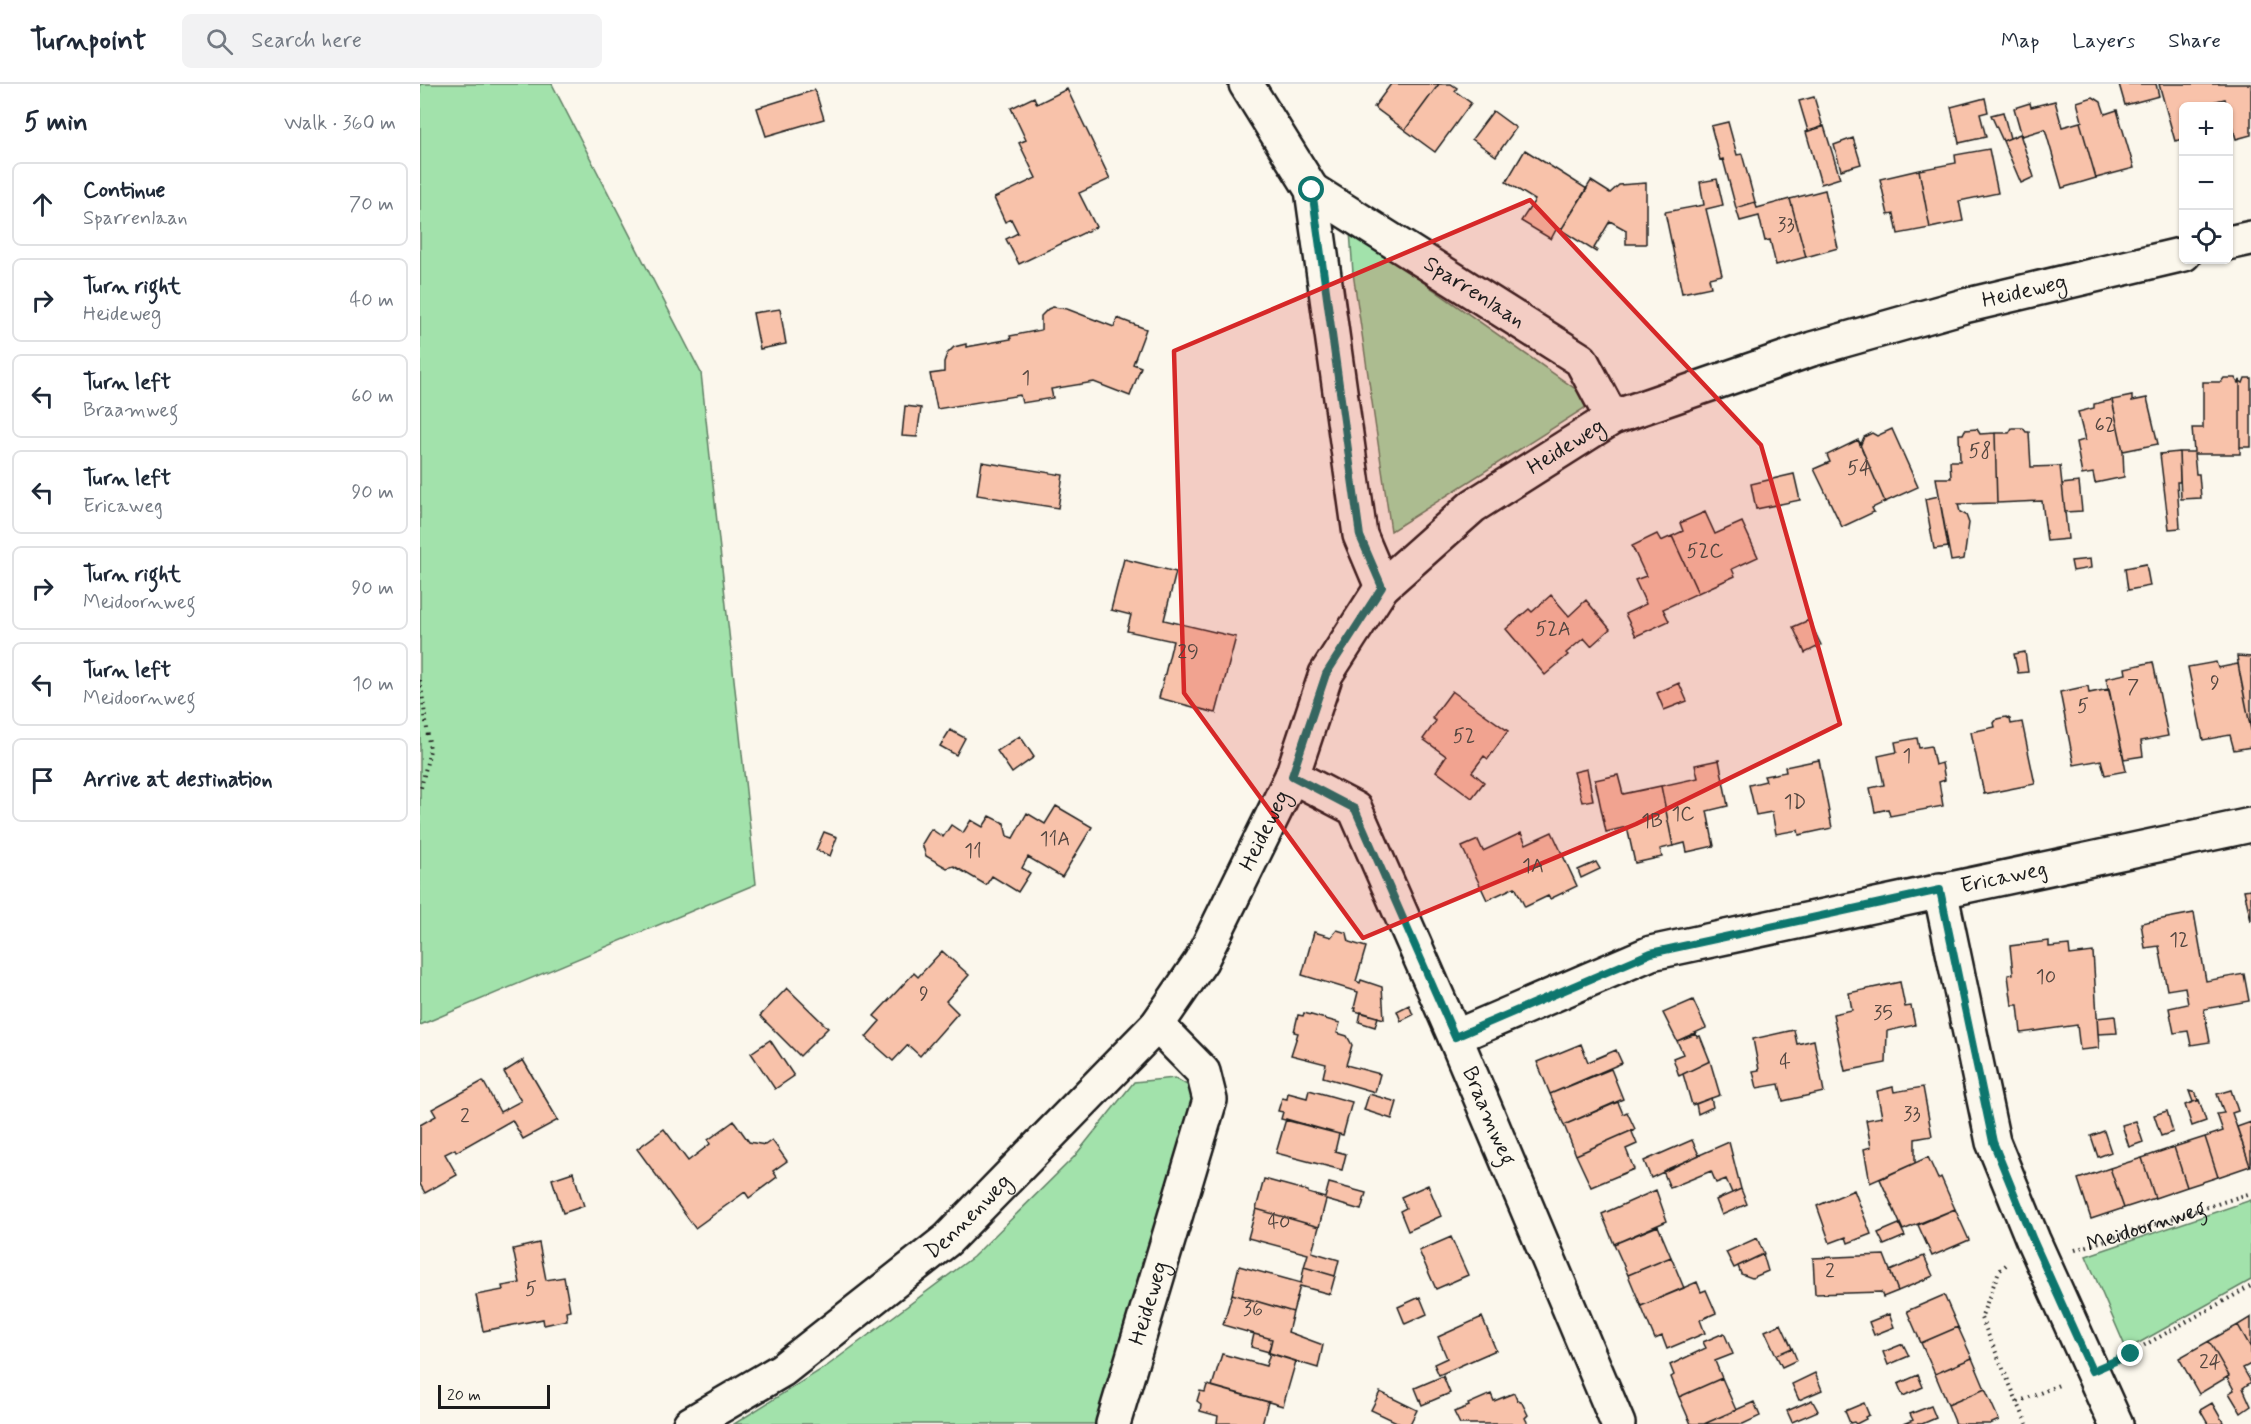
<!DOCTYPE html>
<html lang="en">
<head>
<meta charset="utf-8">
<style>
	body { margin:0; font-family:Mynerve,sans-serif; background:#f2f2f3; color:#1f2937 }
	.controls { position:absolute; right:18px; top:18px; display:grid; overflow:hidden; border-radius:9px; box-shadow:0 2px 4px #0004 }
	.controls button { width:54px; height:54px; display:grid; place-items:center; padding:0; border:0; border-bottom:2px solid #e0e1e3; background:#fff; color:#1f2937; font:30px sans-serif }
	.scale { position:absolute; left:18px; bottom:15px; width:112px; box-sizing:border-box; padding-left:6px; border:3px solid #1c1c1c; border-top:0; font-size:16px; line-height:21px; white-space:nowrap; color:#1c1c1c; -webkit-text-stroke:4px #fbf7ec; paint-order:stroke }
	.stop { position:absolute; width:18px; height:18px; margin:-14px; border:4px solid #0f766e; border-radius:50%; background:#fff }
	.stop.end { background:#0f766e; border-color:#fff; box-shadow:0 2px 6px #0008 }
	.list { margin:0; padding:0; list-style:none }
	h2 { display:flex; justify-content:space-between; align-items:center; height:78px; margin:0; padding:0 24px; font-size:26px }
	h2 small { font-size:20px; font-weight:400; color:#747a83 }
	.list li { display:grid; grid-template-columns:39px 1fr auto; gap:18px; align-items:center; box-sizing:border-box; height:84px; margin:0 12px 12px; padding:0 12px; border:2px solid #e0e1e3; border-radius:9px }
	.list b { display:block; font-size:22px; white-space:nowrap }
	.list p { margin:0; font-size:20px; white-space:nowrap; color:#747a83 }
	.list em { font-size:20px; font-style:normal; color:#747a83 }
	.icon { flex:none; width:33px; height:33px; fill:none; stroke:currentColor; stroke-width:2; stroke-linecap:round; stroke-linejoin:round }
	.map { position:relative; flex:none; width:1831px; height:1340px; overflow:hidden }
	header { display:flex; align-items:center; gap:36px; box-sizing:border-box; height:84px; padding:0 30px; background:#fff; border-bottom:2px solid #e0e1e3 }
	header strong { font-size:28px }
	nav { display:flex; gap:33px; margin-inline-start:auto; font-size:21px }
	.search { width:420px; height:54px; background:#f2f2f3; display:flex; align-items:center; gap:15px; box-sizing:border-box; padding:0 21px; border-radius:9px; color:#747a83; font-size:22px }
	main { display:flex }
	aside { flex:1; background:#fff }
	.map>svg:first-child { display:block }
	.green { fill:#a2e2ab; stroke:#5f7f64; stroke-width:1.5 }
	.building { fill:#f8c2aa; stroke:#1c1c1c; stroke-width:1.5 }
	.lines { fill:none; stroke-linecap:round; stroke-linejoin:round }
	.minor-casing { stroke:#1c1c1c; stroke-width:38 }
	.path { stroke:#1c1c1c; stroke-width:4; stroke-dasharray:1.5 4.5; stroke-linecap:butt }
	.minor { stroke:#fbf7ec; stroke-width:33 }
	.route { stroke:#0f766e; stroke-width:8 }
	.marked { fill:#d62828; fill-opacity:0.2; stroke:#d62828; stroke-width:4.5; stroke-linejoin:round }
	.labels { text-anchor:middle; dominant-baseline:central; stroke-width:4.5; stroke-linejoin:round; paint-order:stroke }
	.number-label { font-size:20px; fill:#534640 }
	.street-label { font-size:22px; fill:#1c1c1c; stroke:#fbf7ec }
</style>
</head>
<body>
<header>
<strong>Turnpoint</strong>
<div class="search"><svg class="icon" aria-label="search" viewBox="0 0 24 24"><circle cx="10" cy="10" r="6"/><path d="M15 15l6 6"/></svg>Search here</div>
<nav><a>Map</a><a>Layers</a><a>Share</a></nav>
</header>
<main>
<aside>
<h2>5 min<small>Walk · 360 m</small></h2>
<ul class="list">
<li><svg class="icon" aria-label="ahead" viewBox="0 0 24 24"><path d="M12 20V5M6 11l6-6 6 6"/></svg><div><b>Continue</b><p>Sparrenlaan</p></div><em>70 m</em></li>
<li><svg class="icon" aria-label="right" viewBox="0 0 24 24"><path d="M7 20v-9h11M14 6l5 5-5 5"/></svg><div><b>Turn right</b><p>Heideweg</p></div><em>40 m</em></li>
<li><svg class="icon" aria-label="left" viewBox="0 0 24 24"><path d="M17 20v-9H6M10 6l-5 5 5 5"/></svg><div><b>Turn left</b><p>Braamweg</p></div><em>60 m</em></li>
<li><svg class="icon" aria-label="left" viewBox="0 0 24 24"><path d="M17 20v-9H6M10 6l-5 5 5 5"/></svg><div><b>Turn left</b><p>Ericaweg</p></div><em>90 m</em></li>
<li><svg class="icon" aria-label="right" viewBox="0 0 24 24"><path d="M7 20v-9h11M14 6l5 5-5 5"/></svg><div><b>Turn right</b><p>Meidoornweg</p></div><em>90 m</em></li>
<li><svg class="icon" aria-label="left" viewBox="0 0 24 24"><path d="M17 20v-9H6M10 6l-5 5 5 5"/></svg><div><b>Turn left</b><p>Meidoornweg</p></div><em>10 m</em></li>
<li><svg class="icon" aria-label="arrive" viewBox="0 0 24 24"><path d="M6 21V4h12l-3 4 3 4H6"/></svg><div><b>Arrive at destination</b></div></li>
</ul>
</aside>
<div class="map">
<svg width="1831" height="1340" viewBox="0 0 1831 1340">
	<rect width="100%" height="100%" fill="#fbf7ec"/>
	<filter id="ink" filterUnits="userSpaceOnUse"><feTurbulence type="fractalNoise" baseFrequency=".0167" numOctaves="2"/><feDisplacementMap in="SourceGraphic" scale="12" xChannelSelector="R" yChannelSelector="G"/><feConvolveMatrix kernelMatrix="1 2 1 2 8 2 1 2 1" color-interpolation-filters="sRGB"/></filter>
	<g filter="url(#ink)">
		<path class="green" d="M0,0H132L281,289L336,800L0,941Z
			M930,147L1174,318L971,447L933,189Z
			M755,994L776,1006L683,1340H314L407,1282L553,1173L654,1073L714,998Z
			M1831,1116V1196L1708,1265L1705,1262L1666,1172Z"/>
		<path class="building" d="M971,0H1019L985,46L954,23Z
			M1019,0H1031L1037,4L1035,7L1051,19L1015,68L985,46Z
			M1699,0H1736L1739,12L1705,21Z
			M1739,0H1831V51L1816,55L1805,15L1788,19L1789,22H1764V55L1755,57Z
			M647,5L690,95L659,109L676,143L599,180L586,155L598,149L591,135L585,138L574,114L616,94L599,59L606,56L591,24L614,13L617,20Z
			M395,6L404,35L346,52L337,24Z
			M1394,13L1403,43L1388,47L1379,17Z
			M1673,13L1681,18L1685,30L1697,26L1714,84L1676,94L1660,38L1662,37L1657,18Z
			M1565,14L1568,28L1560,30L1566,53L1539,59L1531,23Z
			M1635,17L1642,43L1660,38L1676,94L1642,104L1625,45L1602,52L1594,24L1610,19L1611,23Z
			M1073,27L1096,44L1076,72L1052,55Z
			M1583,28L1590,54L1583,57L1571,31Z
			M1308,38L1317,71L1322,70L1335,118L1316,124L1303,75L1300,76L1291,42Z
			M1404,42L1420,94L1401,100L1386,48Z
			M1600,50L1614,93L1601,99L1583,57Z
			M1433,54L1441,80L1421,86L1414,61Z
			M1569,65L1578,109L1539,117L1543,137L1510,144L1499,86L1536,79L1535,71Z
			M1105,66L1167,105L1141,146L1137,144L1131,155L1101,137L1115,116L1086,98Z
			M1499,86L1510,144L1478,150L1474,130L1468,131L1460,95Z
			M1297,95L1303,121L1286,125L1302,191L1289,194L1291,203L1262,209L1245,128L1284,121L1280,98Z
			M1171,97L1190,109L1199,101L1226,99V160H1206V146L1190,137L1174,164L1177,166L1176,168L1141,146Z
			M1405,106L1418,164L1386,173L1370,115Z
			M1370,115L1386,173L1356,181L1350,156L1345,157L1339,132L1320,137L1316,124L1335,118L1337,124Z
			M633,223L647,225L694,243L697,234L726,245L713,280L721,283L710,312L674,298L631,305L633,314L602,319L600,311L517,325L510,290L524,288V278L527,270L534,263L546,260V263L591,255L590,252L621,246V232L628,225Z
			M360,225L366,260L340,265L333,229Z
			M1804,294H1815L1818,299L1820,297V370H1774L1776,390H1779L1781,414L1761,415L1759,368H1774L1772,344H1783V298H1801Z
			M1825,294H1831V363H1820V297L1823,299Z
			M1712,312V317L1727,314L1738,360L1703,367L1692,316Z
			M1692,316L1703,367L1704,393L1675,399L1673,389L1662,391L1656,358L1665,356L1658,328L1674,324V320Z
			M485,322L501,324L497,353L482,352Z
			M1592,344H1603L1606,348H1609L1611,383L1640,382L1648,455L1627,457L1622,417L1577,419L1575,349H1589Z
			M1472,345L1498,403L1465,418L1438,356L1441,360L1444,353L1452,349L1457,352Z
			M1557,345L1560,350L1575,349L1577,419L1538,420L1540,428L1546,431L1549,439L1544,475L1531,477L1516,394H1531L1530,377H1540L1539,350H1543L1545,346Z
			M1438,356L1465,418L1452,424L1454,428L1422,443L1394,385L1410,378L1407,371Z
			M1759,368L1760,398H1757L1760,444L1749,445L1740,370Z
			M562,378L643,391L638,424L557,411Z
			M1374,390L1380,416L1336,425L1331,400Z
			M1659,398L1662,427L1645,428L1642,400Z
			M1519,412L1528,463L1514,465L1505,415Z
			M1285,428L1295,450L1322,438L1338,473L1312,485L1315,492L1278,509L1252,452L1263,447L1260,439Z
			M1237,450L1241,457L1252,452L1278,509L1243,525L1249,537L1216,552L1205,530L1226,520L1215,496L1226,492L1212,462Z
			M704,475L756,488L744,536L816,553L796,629L739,614L753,557L707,547L711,531L691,526Z
			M1670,475L1671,484L1653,487L1651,477Z
			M1726,480L1730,502L1708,506L1705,484Z
			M1131,511L1149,532L1166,516L1190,545L1171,562L1164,554L1146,569L1148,571L1125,591L1086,545L1109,525L1112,528Z
			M1389,536L1401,561L1385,569L1373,543Z
			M1605,568L1608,588L1598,589L1594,570Z
			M1817,572L1831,573V646L1820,591Z
			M1733,578L1748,652L1721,657L1723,672L1704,675L1686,594L1706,590L1705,584Z
			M1796,578L1798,584L1818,580L1831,646V663L1814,666L1810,651L1783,656L1768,583Z
			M1259,599L1267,617L1244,626L1237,609Z
			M1668,602L1669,609L1689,605L1706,687L1685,691L1681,676L1654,681L1640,608Z
			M1032,607L1088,647L1068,675L1064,672L1052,688L1064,698L1052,714L1016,687L1026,672L1003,655L1016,637L1012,634Z
			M1586,633L1590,635L1591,640L1602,638L1615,700L1564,710L1551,648L1575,643L1574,639L1577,635Z
			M530,646L545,654L536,671L520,662Z
			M600,652L614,673L592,689L577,667Z
			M1497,654L1499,664L1511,662L1515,681L1522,679L1525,696L1519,698L1523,722L1470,732L1468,725L1455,728L1450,704L1464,701L1458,672L1477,668L1475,658Z
			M1299,676L1308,722L1287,727L1294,762L1267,768L1265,759L1253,762L1241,702L1278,694L1275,681Z
			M1399,676L1412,744L1379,751L1378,746L1356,750L1352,728L1336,731L1329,701L1346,697L1344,692L1366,688L1365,683Z
			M1167,685L1173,716L1162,718L1154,688Z
			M1198,691L1203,710L1241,702L1253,762L1240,765L1242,773L1215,779L1207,743L1186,748L1175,696Z
			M636,722L672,743L642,793L608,773L602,784L610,789L598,808L572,792L566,801L534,782L527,784L506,772L502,760L511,745L523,753L531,741L543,749L551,736L563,743L570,732L584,739L587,752L593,754L607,729L625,740Z
			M404,748L417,753L410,772L396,766Z
			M1132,748L1157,802L1130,815L1128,812L1105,823L1095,803L1067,816L1042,763L1058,756L1063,767L1101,749L1106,760Z
			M1176,778L1180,785L1161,794L1158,786Z
			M1831,805V837L1824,806Z
			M1774,829L1786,897L1824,890L1829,917L1784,925L1790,958L1771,961L1768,947L1754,949L1749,924L1768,920L1765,903L1747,906L1739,862L1725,864L1721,839Z
			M917,846L927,849L929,858L946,863L936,897L940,899L941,896L962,903L964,935L935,927L936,924H934L938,908L882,891L894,848L911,853Z
			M1629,857V863L1649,861L1650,871L1673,868L1679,964L1660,966L1657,941L1601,949L1598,921H1592L1588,891L1593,890L1590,862Z
			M522,867L549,891L526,917L538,929L500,972L488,961L473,977L446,953L460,937L454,932L494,889L498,893Z
			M1480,898L1485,923L1491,922L1495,941L1467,947L1466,979L1425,987L1413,930L1432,926L1429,909Z
			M367,904L408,944L380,972L340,932Z
			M1273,916L1286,944L1257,957L1243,929Z
			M989,921L993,931L981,937L977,927Z
			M941,928L958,933L955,943L939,938Z
			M884,929L920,939L917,949L927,952L932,961L926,981L960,990L955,1008L903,993L906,980L871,971L878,949L874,948L878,931L883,932Z
			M1695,932L1697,949L1678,950L1677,934Z
			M1374,946L1377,960L1394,956L1404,1008L1363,1017L1359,1000L1337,1004L1333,987L1339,986L1333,955Z
			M1276,950L1277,953L1280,952L1290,977L1259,992L1253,974L1263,970L1257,957Z
			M350,956L374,992L355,1005L331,969Z
			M1161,960L1168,978L1196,966L1202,979L1130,1010L1117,978Z
			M103,976L138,1036L103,1055L92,1036L36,1068L35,1065L25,1070L37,1091L5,1109L0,1100V1041L16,1032L12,1025L63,997L80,1028L101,1017L84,988Z
			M1290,977L1300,1011L1272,1021L1263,990Z
			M1191,985L1203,1015L1144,1041L1130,1010Z
			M1473,1003L1474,1008L1503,1003L1512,1052L1495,1055V1079L1450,1099L1444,1065L1451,1063L1446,1036L1462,1033L1457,1007Z
			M889,1006L932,1018L923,1051L861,1035L863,1028L858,1027L862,1014L867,1015L868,1009L887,1014Z
			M1811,1006L1818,1027L1812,1029L1830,1082L1798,1093L1785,1053L1803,1047L1797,1030L1804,1029L1797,1010Z
			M1769,1007L1776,1009L1778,1017L1773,1018Z
			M949,1010L977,1018L972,1035L944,1026Z
			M1291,1014L1293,1023L1278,1030L1276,1020Z
			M1779,1016L1786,1037L1772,1042L1765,1021Z
			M1198,1018L1203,1030L1207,1028L1215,1045L1156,1071L1144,1041Z
			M1747,1027L1753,1048L1741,1052L1734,1031Z
			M866,1035L919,1050L915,1067L926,1070L922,1086L856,1069Z
			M314,1037L329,1058L345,1061L352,1056L367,1077L353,1087L357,1093L329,1114L325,1108L275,1144L217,1065L244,1045L268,1077L290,1060L288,1056Z
			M1716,1037L1723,1058L1709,1063L1702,1041Z
			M1831,1038V1082H1830L1817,1043Z
			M1215,1045L1212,1048L1217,1060L1206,1065L1214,1085L1171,1103L1156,1071Z
			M1684,1047L1691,1068L1678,1073L1671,1052Z
			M1785,1053L1798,1093L1767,1103L1754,1063Z
			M1272,1056L1279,1071L1231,1094L1224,1077Z
			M1309,1058L1321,1105L1312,1109L1306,1095L1296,1099L1291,1087L1250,1104L1243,1087Z
			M1754,1063L1767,1103L1735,1114L1722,1074Z
			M1508,1073L1518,1095L1521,1093L1535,1125L1483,1146L1460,1095Z
			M1722,1074L1735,1114L1704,1124L1690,1084Z
			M1690,1084L1704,1124L1671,1135L1658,1095Z
			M153,1088L164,1122L143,1129L132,1095Z
			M844,1095L888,1107V1109L905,1114L909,1099L946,1109L941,1126L906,1116L899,1143L836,1125Z
			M1008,1101L1021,1132L988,1147L980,1127L986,1124L981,1113Z
			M1321,1105L1327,1120L1302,1131L1296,1116Z
			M1236,1106L1247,1137L1194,1160L1182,1130Z
			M1434,1106L1451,1150L1428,1159L1426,1153L1410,1159L1397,1122Z
			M836,1125L899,1143L892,1168L919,1176L915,1192L884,1183L888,1170L828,1154Z
			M1535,1125L1549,1156L1512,1172L1498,1141Z
			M1479,1140L1485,1152L1464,1161L1458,1149Z
			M1238,1142L1251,1173L1208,1191L1194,1160Z
			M1031,1153L1048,1191L1016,1205L999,1167Z
			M1337,1154L1344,1170L1314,1184L1306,1168Z
			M119,1159L126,1196L144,1193L150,1226L146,1227L147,1236L124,1241L123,1235L63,1247L56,1211L83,1206L82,1202L100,1199L93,1165Z
			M1343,1170L1348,1187L1332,1194L1321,1190L1318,1182Z
			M1464,1171L1478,1207L1463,1213L1461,1208L1395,1210L1393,1174Z
			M1504,1172L1513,1192L1478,1207L1470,1187Z
			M1251,1173L1264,1204L1221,1222L1208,1191Z
			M819,1182L881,1199L884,1183L915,1192L910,1210L880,1202L873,1228L812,1210Z
			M1277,1198L1281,1208L1286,1206L1296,1229L1280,1236L1285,1249L1247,1265L1242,1252L1235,1255L1221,1222Z
			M812,1210L873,1228L868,1248L903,1261L898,1284L848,1269L852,1255L803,1241Z
			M1524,1211L1538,1243L1501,1259L1487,1227Z
			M1000,1213L1007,1230L985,1240L978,1223Z
			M1469,1230L1474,1243L1454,1251L1449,1238Z
			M1062,1233L1076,1266L1019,1291L1014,1280L1027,1274L1018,1253Z
			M1831,1233V1264L1818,1241Z
			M1361,1240L1372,1264L1356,1271L1345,1247Z
			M1818,1241L1831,1264V1280L1823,1284L1831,1298L1823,1304L1831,1322L1821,1329L1809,1309L1814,1306L1807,1293L1809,1292L1789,1257Z
			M1538,1243L1552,1274L1515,1290L1501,1259Z
			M1304,1249L1313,1270L1295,1277L1302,1294L1259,1313L1251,1293L1254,1291L1250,1281L1286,1264L1283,1258Z
			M834,1250L852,1255L849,1268L831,1263Z
			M1789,1257L1809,1292L1779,1310L1759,1274Z
			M1483,1260L1489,1272L1468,1281L1463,1268Z
			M1372,1264L1377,1276L1362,1283L1356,1271Z
			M850,1269L876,1277L863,1322L792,1302L802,1270L846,1282Z
			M1552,1274L1565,1305L1528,1321L1515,1290Z
			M1395,1289L1402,1306L1379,1316L1372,1300Z
			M1498,1291L1503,1303L1483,1312L1478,1300Z
			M1023,1292L1030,1309L1002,1321L995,1304Z
			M1302,1294L1316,1326L1284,1340H1271L1259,1313Z
			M787,1301L848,1318L842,1340L797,1339L798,1332L780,1327L781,1320L777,1317L780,1307L785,1308Z
			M1565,1305L1579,1336L1570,1340H1536L1528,1321Z
			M960,1308L997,1326L990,1340H981L951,1326Z
			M1094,1309L1097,1316L1101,1317L1108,1331L1105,1334L1108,1340H1040L1034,1328L1049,1322L1048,1320L1071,1310L1074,1317Z
			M1392,1316L1398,1327L1372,1338L1367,1327Z
			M1334,1318L1340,1332L1323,1340H1284Z
			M1444,1319L1449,1331L1445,1333L1446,1335L1436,1340L1434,1338L1430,1339L1425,1327Z
			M1792,1319L1803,1338L1800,1340H1788L1780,1326Z
			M1511,1322L1516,1334L1502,1340H1483L1493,1336L1490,1330Z"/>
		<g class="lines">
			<g class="minor-casing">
				<g id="minor">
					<path d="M826,0L892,106L940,451L962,503"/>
					<path id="s2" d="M892,106L1161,276L1192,334"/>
					<path d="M1808,159L1831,154"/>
					<path id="s3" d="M872,692L935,725L1035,953L1198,1340"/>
					<path d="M1520,806L1573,1058L1613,1156L1696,1340"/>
					<path id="s4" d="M1035,953L1231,869L1831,741"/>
					<path id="s5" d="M270,1340L362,1286L527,1156L737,941L781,877L872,692L906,590L962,503L1053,422L1192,334L1392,265L1544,222L1764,170"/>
					<path id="s6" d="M693,1340L790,1016L783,988L737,941"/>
				</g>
			</g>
			<g class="path">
				<path d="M0,596L10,666L0,708"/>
				<path id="s1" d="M1655,1166L1831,1109"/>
				<path d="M1586,1181L1579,1187L1561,1234L1607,1340"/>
				<path d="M1703,1273L1831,1202"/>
				<path d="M1598,1318L1639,1301"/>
			</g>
			<use href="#minor" class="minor"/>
		</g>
	</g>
	<g class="lines" filter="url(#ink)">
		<path class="route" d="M892,106L940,452L962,503L906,590L872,692L935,725L1035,953L1231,869L1520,806L1573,1058L1613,1156L1672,1287L1711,1270"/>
	</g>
	<path class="marked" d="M1110,116L1341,361L1420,640L1216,740L943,854L764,609L754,267Z"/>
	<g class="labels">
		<g class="number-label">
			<text x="1366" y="141">33</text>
			<text x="606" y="294">1</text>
			<text x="1685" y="341">62</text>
			<text x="1560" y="367">58</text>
			<text x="1439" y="384">54</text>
			<text x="1285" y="467">52C</text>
			<text x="1133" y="545">52A</text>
			<text x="768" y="568">29</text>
			<text x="1795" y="599">9</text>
			<text x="1713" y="603">7</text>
			<text x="1663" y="622">5</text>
			<text x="1044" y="652">52</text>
			<text x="1487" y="672">1</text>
			<text x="1375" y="718">1D</text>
			<text x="1263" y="730">1C</text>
			<text x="1232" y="737">1B</text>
			<text x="635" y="755">11A</text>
			<text x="553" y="767">11</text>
			<text x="1113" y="782">1A</text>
			<text x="1759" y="856">12</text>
			<text x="1626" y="893">10</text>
			<text x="504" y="910">9</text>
			<text x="1463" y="929">35</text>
			<text x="1365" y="978">4</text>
			<text x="1492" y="1030">33</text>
			<text x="45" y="1032">2</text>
			<text x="859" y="1138">40</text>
			<text x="1410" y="1187">2</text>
			<text x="111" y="1205">5</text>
			<text x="833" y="1225">36</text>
			<text x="1790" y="1278">24</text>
		</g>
		<g class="street-label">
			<text stroke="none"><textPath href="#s5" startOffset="1830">Heideweg</textPath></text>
			<text stroke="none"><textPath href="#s2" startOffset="192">Sparrenlaan</textPath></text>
			<text stroke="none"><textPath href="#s5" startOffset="1344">Heideweg</textPath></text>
			<text stroke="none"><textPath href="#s5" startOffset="840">Heideweg</textPath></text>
			<text stroke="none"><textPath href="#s4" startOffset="574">Ericaweg</textPath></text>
			<text stroke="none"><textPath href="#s3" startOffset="406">Braamweg</textPath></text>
			<text stroke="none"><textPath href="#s5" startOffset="348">Dennenweg</textPath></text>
			<text stroke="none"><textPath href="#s1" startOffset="75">Meidoornweg</textPath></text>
			<text stroke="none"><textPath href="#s6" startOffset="126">Heideweg</textPath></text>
		</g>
	</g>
</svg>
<div class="controls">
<button>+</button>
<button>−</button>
<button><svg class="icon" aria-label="locate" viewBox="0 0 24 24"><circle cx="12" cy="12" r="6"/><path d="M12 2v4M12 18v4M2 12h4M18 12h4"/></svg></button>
</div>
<div class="scale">20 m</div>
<div class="stop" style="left:892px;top:106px"></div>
<div class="stop end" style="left:1711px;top:1270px"></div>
</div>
</main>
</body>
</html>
